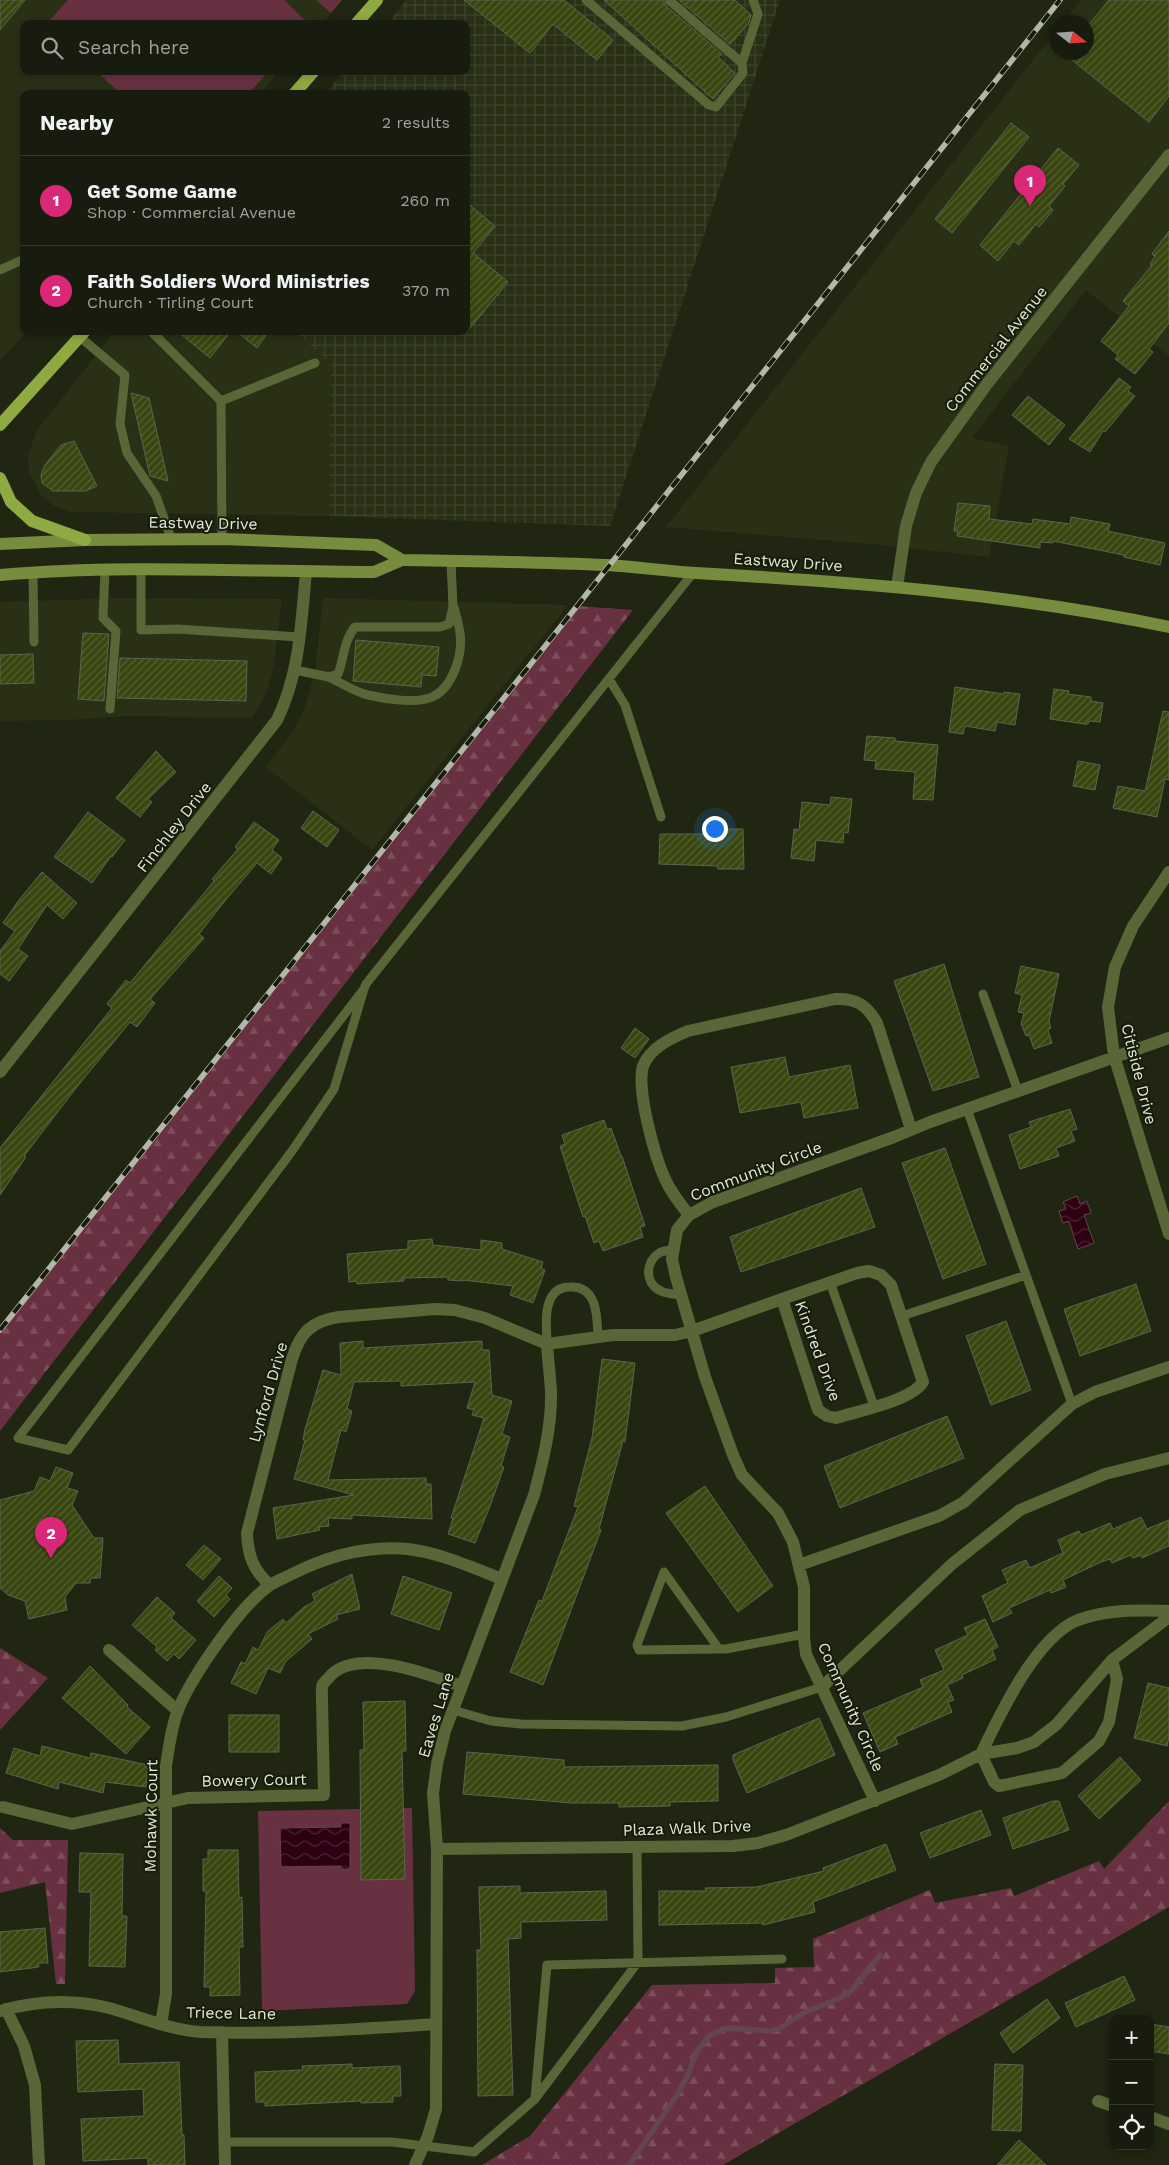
<!DOCTYPE html>
<html lang="en">
<head>
<meta charset="utf-8">
<style>
	body { margin:0; font-family:"Work Sans",sans-serif; background:#212517; color:#f1f3f6 }
	.controls { position:absolute; right:15px; bottom:15px; display:grid; overflow:hidden; border-radius:10px; box-shadow:0 2px 8px #0003 }
	.controls button { width:45px; height:45px; display:grid; place-items:center; padding:0; border:0; border-bottom:1px solid #363a2e; background:#181c0e; color:#f1f3f6; font:25px sans-serif }
	.compass { position:absolute; left:1049px; top:15px; width:45px; height:45px; border-radius:50%; background:#181c0e; box-shadow:0 2px 8px #0003; rotate:107deg }
	.you { position:absolute; left:714px; top:828px; width:18px; height:18px; margin:-12px; border:4px solid #fff; border-radius:50%; background:#1a73e8; box-shadow:0 0 0 8px #1a73e833 }
	.badge { display:grid; place-items:center; width:32px; height:32px; border-radius:50%; background:#db2777; color:#fff; font-size:16px; font-weight:700 }
	.pin { position:absolute; translate:-50% -41px; filter:drop-shadow(0 1px 2px #0008) }
	.pin::after { content:''; position:absolute; top:26px; width:18px; height:15px; background:inherit; clip-path:polygon(0 0,100% 0,50% 100%) }
	.list { margin:0; padding:0; list-style:none }
	h2 { display:flex; justify-content:space-between; align-items:center; height:65px; margin:0; padding:0 20px; font-size:21px }
	h2 small { font-size:16px; font-weight:400; color:#9fa19e }
	.list li { display:grid; grid-template-columns:32px 1fr auto; gap:15px; align-items:center; box-sizing:border-box; height:90px; padding:0 20px; border-top:1px solid #363a2e }
	.list b { display:block; font-size:19px; white-space:nowrap }
	.list p { margin:0; font-size:16px; white-space:nowrap; color:#9fa19e }
	.list em { font-size:16px; font-style:normal; color:#9fa19e }
	.icon { flex:none; width:28px; height:28px; fill:none; stroke:currentColor; stroke-width:2; stroke-linecap:round; stroke-linejoin:round }
	.map { position:relative; flex:none; width:1169px; height:2165px; overflow:hidden }
	.search { position:absolute; background:#181c0e; box-shadow:0 2px 8px #0003; left:20px; top:20px; width:450px; height:55px; display:flex; align-items:center; gap:12px; box-sizing:border-box; padding:0 18px; border-radius:10px; color:#9fa19e; font-size:19px }
	.panel { position:absolute; background:#181c0e; box-shadow:0 2px 8px #0003; left:20px; top:90px; width:450px; height:245px; border-radius:10px }
	.map>svg:first-child { display:block }
	.built { fill:#293016 }
	.industrial { fill:url(#industrial-grid) }
	.forest { fill:url(#forest-firs) }
	.garden { fill:#673142 }
	.water { fill:url(#water-waves); stroke:#64454e }
	.lines { fill:none; stroke-linecap:round; stroke-linejoin:round }
	.stream { stroke:#64454e; stroke-width:5.5 }
	.building { fill:url(#building-hatch); stroke:#5d644e }
	.lane { stroke:#596637; stroke-width:9 }
	.street { stroke:#596637; stroke-width:12 }
	.secondary { stroke:#788c3e; stroke-width:12 }
	.primary { stroke:#90aa42; stroke-width:12 }
	.rail-casing { stroke:#b3b7a9; stroke-width:5.5 }
	.rail { stroke:#171c09; stroke-width:4; stroke-dasharray:11; stroke-linecap:butt }
	.labels { text-anchor:middle; dominant-baseline:central; stroke-width:4; stroke-linejoin:round; paint-order:stroke }
	.street-label { font-size:16px; fill:#e3e7db; stroke:#171c09 }
</style>
</head>
<body>
<div class="map">
<svg width="1169" height="2165" viewBox="0 0 1169 2165">
	<defs>
		<pattern id="industrial-grid" width="8" height="8" patternUnits="userSpaceOnUse" patternTransform="scale(1.25)"><rect width="8" height="8" fill="#293016"/><path d="M0 4h8M4 0v8" fill="none" stroke="#3e442c"/></pattern>
		<pattern id="forest-firs" width="22" height="20" patternUnits="userSpaceOnUse" patternTransform="scale(1.25)"><rect width="22" height="20" fill="#673142"/><path d="M5 1l3.5 6h-7zM16 11l3.5 6h-7z" fill="#7d4f5d"/></pattern>
		<pattern id="water-waves" width="16" height="10" patternUnits="userSpaceOnUse" patternTransform="scale(1.25)"><rect width="16" height="10" fill="#2d0012"/><path d="M0 5q4-4 8 0t8 0" fill="none" stroke="#4b2534"/></pattern>
		<pattern id="building-hatch" width="6" height="6" patternUnits="userSpaceOnUse" patternTransform="scale(1.25)"><rect width="6" height="6" fill="#394610"/><path d="M-1 1l2-2M0 6l6-6M5 7l2-2" fill="none" stroke="#566132"/></pattern>
	</defs>
	<rect width="100%" height="100%" fill="#202612"/>
	<path class="built" d="M0,0H342L322,24H24V71H280L260,94H24V331H28L0,360Z
		M1081,0H1169V356L1086,290L972,438L1009,446L989,557L871,544L666,527L1056,31V52H1086V22H1063Z
		M115,331H295L331,364L329,516L70,512L54,506L41,495L29,472L28,455L37,430Z
		M121,598L282,599L274,665L266,694L252,718L125,716L70,720L0,721V602Z
		M323,598L568,605L372,850L266,767L294,730L304,710L315,672Z"/>
	<path class="industrial" d="M407,0H780L610,526L329,516L331,364L295,331H466V94H325L344,71H466V24H386Z"/>
	<path class="forest" d="M577,606L633,610L0,1431V1332Z
		M0,1648L48,1678L0,1730Z
		M1169,1801V1907L723,2165H482L530,2136L652,1985L775,1983V1968L814,1967L813,1939L930,1890L935,1903L1011,1888L1014,1896L1099,1861L1104,1869Z
		M0,1828L13,1840H68L65,1984H56L45,1882L0,1893Z"/>
	<path class="garden" d="M68,0H284L309,24H46Z
		M316,0H342L331,13Z
		M96,71H269L248,94H121Z
		M412,1808L415,1991L407,2004L262,2011L258,1811Z"/>
	<path class="water" d="M1077,1196L1080,1204L1087,1201L1091,1213L1084,1215L1094,1243L1078,1249L1069,1221L1063,1223L1059,1211L1066,1209L1063,1202Z
		M341,1823H350V1869H341V1866L281,1867L280,1828L341,1827Z"/>
	<g class="lines">
		<path class="stream" d="M629,2165L677,2095L687,2077L697,2051L710,2035L728,2028L771,2031L780,2028L805,2012L838,1999L852,1990L880,1955"/>
	</g>
	<path class="building" d="M0,0H25L0,30Z
		M464,0H564L613,40L597,60L553,24L530,53Z
		M604,0H663L665,5L722,54L718,57L735,73L713,99Z
		M679,0H735L751,15L749,23L730,44Z
		M1109,0H1169V96L1149,122L1062,52H1086V28Z
		M1011,123L1029,137L952,233L935,219Z
		M1058,148L1079,165L1063,184L1065,186L1049,206L1053,210L1039,227L1036,224L1019,245L1014,241L998,261L980,245Z
		M466,202L495,226L473,253L508,282L466,333Z
		M1169,231V323L1149,349L1153,352L1135,374L1115,359L1118,355L1101,341L1129,306L1123,301L1152,265L1150,264L1155,257L1152,254Z
		M177,331H231L210,358Z
		M236,331H269L257,348Z
		M1119,378L1131,387L1128,391L1135,396L1105,432L1103,431L1090,452L1069,439Z
		M131,393L149,398L168,481L150,476Z
		M1028,396L1065,425L1049,445L1012,415Z
		M74,441L97,486L85,491H53L42,483L41,475L45,465L61,445Z
		M958,503L990,506L989,519L1032,524L1033,519L1070,524L1071,517L1110,524L1108,531L1165,543L1160,565L1124,557V555L1053,541V543L1040,542V548L957,536L958,531H954Z
		M83,633L109,634L104,701L78,699Z
		M356,640L439,647L436,676L422,675L421,687L353,681Z
		M33,654L34,683L0,684V655Z
		M120,658L247,661L246,701L117,698Z
		M955,687L1004,694V692L1020,694L1015,725L997,722L995,731L965,726L963,734L949,732Z
		M1054,689L1069,691L1068,694L1091,697V701L1103,703L1100,722L1089,721L1088,724H1084L1050,719Z
		M1163,711L1169,712V780L1165,779L1157,817L1113,808L1118,786L1145,791Z
		M867,736L895,738V741L938,745L933,800L913,799L915,772L875,769L876,761L864,760Z
		M156,751L176,772L148,799L152,802L140,817L116,798Z
		M1078,761L1100,765L1095,790L1073,786Z
		M831,797L852,799L848,833L844,832L843,843L816,840L814,861L791,858L794,829L799,830L802,802L830,805Z
		M313,811L339,830L327,847L301,828Z
		M88,812L125,840L112,857L111,856L92,883L54,857Z
		M254,822L279,840L272,850L282,858L271,874L257,863L224,902L199,934L204,938L150,999L155,1003L137,1027L130,1022L76,1088L24,1156L26,1157L0,1195V1148L112,1008L107,1004L126,980L130,983L214,881L212,879L238,849L235,847Z
		M717,829H743L744,869H718L717,866L659,864L660,834H717Z
		M42,872L77,903L63,919L47,905L18,949L28,956L9,981L0,974V951L15,931L3,923L19,900Z
		M944,964L979,1077L933,1091L894,981Z
		M1021,966L1059,974L1049,1021L1051,1028L1048,1030L1052,1043L1034,1049L1029,1035L1026,1036L1021,1024L1024,1013L1018,1012L1022,995L1015,993Z
		M635,1028L649,1039L635,1058L621,1048Z
		M785,1057L789,1077L850,1065L858,1108L804,1118L801,1102L740,1113L731,1067Z
		M1070,1109L1077,1129L1071,1131L1075,1141L1056,1148L1059,1156L1020,1169L1009,1135L1031,1127L1029,1122Z
		M604,1120L607,1129L611,1128L621,1156H622L645,1226L640,1227L643,1237L603,1251L599,1241L594,1243L585,1216L583,1217L560,1146L565,1144L562,1135Z
		M945,1148L986,1264L943,1279L902,1163Z
		M861,1188L875,1227L741,1272L730,1237Z
		M432,1239L433,1245L481,1250V1240L502,1243V1249L543,1262L541,1268L545,1270L533,1303L510,1295L513,1286L463,1280V1281L448,1280V1277L404,1278V1281L357,1284V1281L349,1282L347,1254L408,1249V1241Z
		M1136,1284L1151,1331L1080,1356L1064,1309Z
		M1006,1321L1031,1390L991,1405L966,1336Z
		M363,1341V1348L482,1341V1350H489L492,1395L512,1401L502,1434L510,1437L501,1466L504,1467L490,1506L475,1543L448,1534L453,1518H451L484,1418L472,1415L474,1410L467,1408L475,1382L401,1386V1381L354,1382L347,1409L352,1411L346,1432L341,1430L328,1480L426,1478V1484H431L432,1519L352,1515V1519L328,1518L329,1526L319,1527L320,1530L277,1539L273,1508L354,1495L294,1479L305,1440H303L305,1429L323,1370L341,1375L340,1343Z
		M602,1359L635,1363L625,1442L623,1441L599,1529L601,1530L543,1685L510,1672L539,1600L542,1601L578,1507L574,1506L592,1438Z
		M947,1416L964,1458L840,1508L824,1466Z
		M56,1467L73,1473L67,1488L78,1491L72,1505L94,1538H103L100,1578H91L90,1583H76L65,1597L67,1610L29,1619L25,1601L8,1595L0,1588V1500L34,1491L40,1477L50,1481Z
		M705,1486L773,1586L738,1612L666,1513Z
		M1141,1517L1147,1529L1169,1520V1546L1142,1558L1141,1555L1133,1558L1131,1555L1112,1563L1110,1559L1101,1562L1063,1580L1066,1587L1051,1593L1050,1590L1009,1608L1012,1613L993,1622L982,1596L1008,1583L1002,1570L1026,1560L1030,1568L1063,1553L1058,1540L1079,1531L1081,1535L1110,1523L1113,1529Z
		M204,1545L221,1559L203,1580L186,1565Z
		M352,1574L360,1609L336,1615L338,1619L308,1634L312,1639L286,1661L280,1673L268,1668L256,1694L231,1683L241,1662L245,1664L253,1647L258,1650L268,1631L283,1619L286,1623L304,1607L315,1601L312,1594Z
		M219,1576L232,1588L226,1595L230,1599L214,1617L197,1601Z
		M403,1576L452,1593L439,1630L391,1614Z
		M157,1597L175,1613L171,1618L196,1640L179,1659L174,1654L167,1661L155,1650L157,1647L132,1625Z
		M985,1619L998,1647L992,1650L996,1659L962,1675L963,1678L947,1685L954,1700L948,1702L952,1712L895,1737L898,1744L880,1752L863,1713L923,1687L920,1680L944,1670L935,1650L968,1635L964,1628Z
		M90,1666L128,1705L127,1707L150,1727L126,1754L62,1698Z
		M1148,1683L1169,1688V1737L1167,1746L1134,1738Z
		M405,1701L406,1751H402L405,1879L361,1880L360,1750H364L363,1702Z
		M229,1715H279V1752H229Z
		M819,1718L835,1755L747,1793L733,1760V1755Z
		M42,1746L90,1758L91,1753L148,1765L146,1787L105,1782L103,1793L59,1782L58,1789L6,1773L14,1748L40,1756Z
		M467,1752L564,1760V1767L718,1765V1801L670,1802V1806L619,1807V1803H572L463,1794Z
		M1120,1757L1141,1780L1099,1819L1078,1796Z
		M1053,1801H1059L1069,1830L1013,1849L1003,1818Z
		M981,1810L991,1835L930,1858L920,1833Z
		M886,1844L896,1870L813,1902L815,1912L763,1925V1923L659,1925V1891H706L705,1888L757,1887L824,1871L823,1868Z
		M208,1850H238L239,1898L242,1897L243,1947H239L240,1995L210,1996V1987H204L206,1891H203V1859H208Z
		M80,1853L123,1854L122,1916H127L125,1967L89,1966L91,1892H79Z
		M520,1886V1893L606,1891L607,1920L521,1922V1938L508,1939L513,2095L478,2096L477,1950H481L479,1887Z
		M45,1928L48,1963H38L39,1967L0,1972V1932Z
		M1124,1976L1135,2000L1076,2027L1065,2003Z
		M1047,1999L1060,2018L1013,2053L1000,2033Z
		M1150,2024L1169,2027V2054L1150,2051Z
		M118,2040L119,2064L179,2062L182,2135H184L185,2165H148V2158L83,2161L81,2119L144,2116L143,2089L78,2092L76,2041Z
		M352,2064V2068L400,2066L401,2096H393V2102L361,2103V2101L265,2106V2102H256L255,2072L303,2070L302,2066Z
		M995,2064L1023,2065L1021,2131L992,2130Z
		M1019,2140L1030,2150L1046,2165H997Z"/>
	<g class="lines">
		<path class="lane" d="M586,0L709,105L716,107L743,73L742,63L669,0
			M742,63L758,14L753,0
			M0,270L24,259
			M151,331L221,401L222,539
			M80,337L125,375L120,424L127,453L156,496L171,538
			M221,401L315,363
			M105,570L103,618L116,631L110,709
			M141,570V630L177,629L299,637
			M33,573L34,642
			M295,670L329,677L338,674C344,658 344,640 355,627H440L449,624L453,607L451,561
			M329,677C341,683 355,692 368,695C385,699 416,704 432,697C453,688 463,654 460,633C459,625 456,616 454,607
			M609,679L625,705L661,817
			M364,989L18,1438L68,1450L292,1151L334,1089L364,989L366,984L693,573
			M983,994L1018,1091
			M967,1109L1072,1404
			M673,1249C670,1250 665,1251 661,1252C645,1260 644,1284 661,1291C667,1294 674,1294 681,1295
			M830,1282L874,1406
			M902,1316L1026,1275
			M547,1344C547,1329 544,1311 551,1298C555,1290 562,1287 570,1287C598,1286 597,1317 598,1337
			M719,1649L664,1572L637,1645L639,1650L719,1649H726L804,1634
			M453,1710L491,1721L521,1724L682,1726L726,1717L822,1687
			M535,2098L547,1965L782,1959
			M224,2142H392L474,2152L535,2099L638,1962L637,1846"/>
		<path class="street" d="M897,587L906,526L916,493L931,462L987,384L1169,155
			M1169,872L1133,926L1115,967L1108,1007L1114,1056L1169,1234
			M0,1072L277,720C300,673 301,623 306,572
			M689,1215C680,1204 671,1192 665,1179C655,1157 636,1090 643,1066C650,1048 671,1038 688,1031L835,999C856,998 867,1005 877,1023L911,1129
			M869,1271L881,1275L891,1285L923,1382C911,1401 858,1411 836,1418L827,1416L818,1410L782,1299L857,1273Z
			M547,1344L613,1335H675L692,1331L782,1299
			M799,1565L939,1516L964,1502L1072,1404L1095,1392L1169,1367
			M270,1585C253,1570 248,1556 247,1533L292,1359C300,1333 311,1321 339,1317L435,1309L455,1310L485,1318L547,1344
			M109,1650L178,1711
			M822,1687L952,1564L1020,1510L1105,1474L1169,1458
			M981,1754C1000,1714 1036,1637 1078,1620C1108,1609 1138,1610 1169,1611
			M981,1754L994,1782L999,1786L1062,1773L1099,1741L1109,1722L1117,1679L1112,1660
			M875,1801L806,1654L804,1638V1587L793,1542L778,1513L742,1475L733,1455L705,1377L676,1277L672,1259L677,1230L689,1215L713,1202L894,1137L930,1122L1169,1038
			M3,1807L72,1824L188,1798L324,1795L322,1699C322,1695 321,1688 323,1684C325,1681 329,1678 331,1675C359,1647 431,1675 461,1686
			M437,1849L733,1846L758,1843L786,1835L939,1775L981,1754L1017,1748L1034,1742L1057,1724L1112,1660L1169,1617
			M6,2009L24,2046L35,2085L39,2165
			M0,2011C35,2001 73,1999 109,2008C139,2016 169,2030 201,2032C278,2035 359,2029 436,2024
			M161,2024L166,1994V1766C169,1747 171,1728 178,1710C192,1676 240,1606 270,1585C276,1581 284,1578 290,1575C327,1556 366,1545 408,1549C440,1553 471,1567 502,1579
			M222,2032L225,2165
			M1098,2101L1113,2106
			M1150,2117L1169,2124
			M415,2165L428,2136L436,2109L437,1849L433,1793L437,1764L445,1731L534,1495C543,1461 552,1426 551,1391C550,1375 548,1360 547,1344"/>
		<path class="secondary" d="M0,544L85,540L222,539L376,545L402,560
			M0,575C125,564 250,572 374,572L402,560C470,561 539,562 607,565C637,567 667,571 696,573C855,582 1013,594 1169,627"/>
		<path class="primary" d="M356,24L377,0
			M294,94L314,71
			M0,425L85,331
			M0,478L11,502L32,521L85,540"/>
		<g class="rail-casing">
			<path id="rail" d="M0,1330L1060,0"/>
		</g>
		<use href="#rail" class="rail"/>
	</g>
	<g class="labels">
		<g class="street-label">
			<text transform="translate(996 349) rotate(-52)">Commercial Avenue</text>
			<text transform="translate(203 523) rotate(1)">Eastway Drive</text>
			<text transform="translate(788 562) rotate(4)">Eastway Drive</text>
			<text transform="translate(174 827) rotate(-52)">Finchley Drive</text>
			<text transform="translate(1139 1074) rotate(76)">Citiside Drive</text>
			<text transform="translate(756 1171) rotate(-21)">Community Circle</text>
			<text transform="translate(818 1351) rotate(70)">Kindred Drive</text>
			<text transform="translate(268 1392) rotate(-74)">Lynford Drive</text>
			<text transform="translate(851 1707) rotate(66)">Community Circle</text>
			<text transform="translate(436 1715) rotate(-73)">Eaves Lane</text>
			<text transform="translate(254 1780) rotate(-1)">Bowery Court</text>
			<text transform="translate(151 1816) rotate(-89)">Mohawk Court</text>
			<text transform="translate(687 1828) rotate(-2)">Plaza Walk Drive</text>
			<text transform="translate(231 2013) rotate(1)">Triece Lane</text>
		</g>
	</g>
</svg>
<div class="controls">
<button>+</button>
<button>−</button>
<button><svg class="icon" aria-label="locate" viewBox="0 0 24 24"><circle cx="12" cy="12" r="6"/><path d="M12 2v4M12 18v4M2 12h4M18 12h4"/></svg></button>
</div>
<svg class="compass" viewBox="-18 -18 36 36"><path d="M0-13l5 13h-10z" fill="#e53935"/><path d="M0 13l5-13h-10z" fill="#9fa19e"/></svg>
<div class="you"></div>
<div class="pin badge" style="left:1030px;top:206px">1</div>
<div class="pin badge" style="left:51px;top:1558px">2</div>
<div class="search"><svg class="icon" aria-label="search" viewBox="0 0 24 24"><circle cx="10" cy="10" r="6"/><path d="M15 15l6 6"/></svg>Search here</div>
<section class="panel">
<h2>Nearby<small>2 results</small></h2>
<ul class="list">
<li><span class="badge">1</span><div><b>Get Some Game</b><p>Shop · Commercial Avenue</p></div><em>260 m</em></li>
<li><span class="badge">2</span><div><b>Faith Soldiers Word Ministries</b><p>Church · Tirling Court</p></div><em>370 m</em></li>
</ul>
</section>
</div>
</body>
</html>
